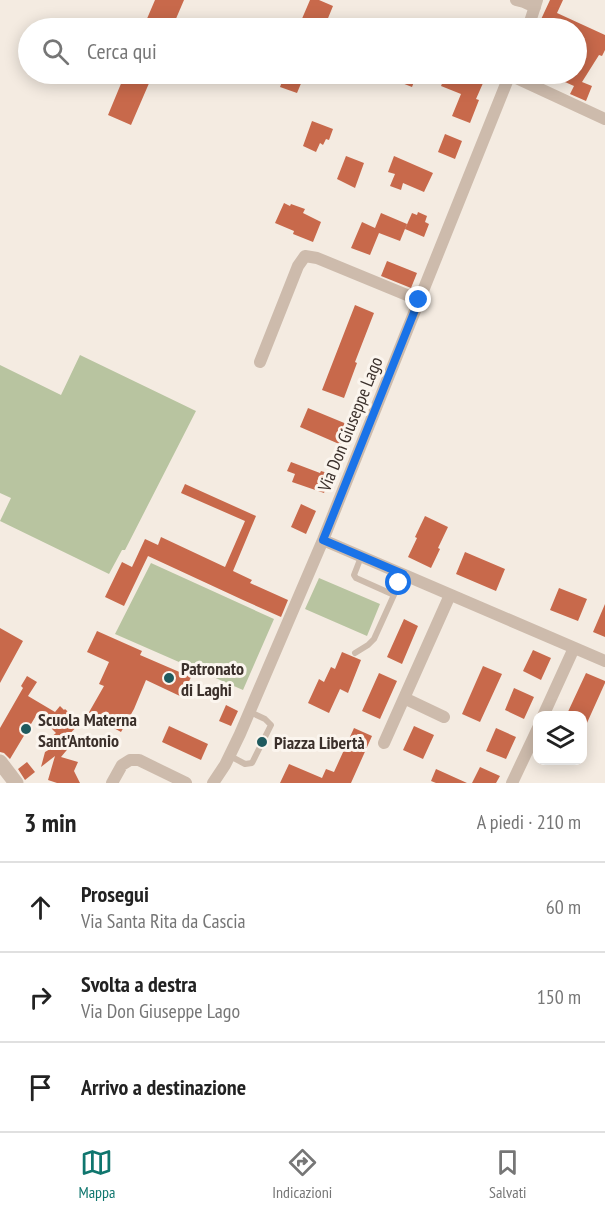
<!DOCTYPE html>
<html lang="it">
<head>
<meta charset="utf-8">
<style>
	body { margin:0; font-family:"PT Sans Narrow",sans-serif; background:#f2f2f2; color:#222 }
	.controls { position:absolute; right:18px; bottom:18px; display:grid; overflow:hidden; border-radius:12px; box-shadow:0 3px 15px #0003 }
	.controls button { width:54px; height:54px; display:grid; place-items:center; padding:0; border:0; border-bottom:2px solid #e0e0e0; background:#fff; color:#222; font:30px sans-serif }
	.stop { position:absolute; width:18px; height:18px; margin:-14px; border:4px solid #1a73e8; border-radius:50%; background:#fff }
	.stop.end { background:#1a73e8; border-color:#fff; box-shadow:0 2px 6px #0008 }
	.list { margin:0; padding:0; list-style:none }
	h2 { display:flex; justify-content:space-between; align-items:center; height:78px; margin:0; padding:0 24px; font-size:26px }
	h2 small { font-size:20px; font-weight:400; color:#767676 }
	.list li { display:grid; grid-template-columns:39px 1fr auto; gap:18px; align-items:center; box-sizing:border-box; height:90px; padding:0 24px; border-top:2px solid #e0e0e0 }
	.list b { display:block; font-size:22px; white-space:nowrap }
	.list p { margin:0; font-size:20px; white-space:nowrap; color:#767676 }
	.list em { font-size:20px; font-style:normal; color:#767676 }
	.icon { flex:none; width:33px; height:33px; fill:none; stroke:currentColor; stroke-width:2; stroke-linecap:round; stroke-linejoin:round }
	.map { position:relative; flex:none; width:605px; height:783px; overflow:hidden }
	.search { position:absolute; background:#fff; box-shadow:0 3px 15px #0003; left:18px; right:18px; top:18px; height:66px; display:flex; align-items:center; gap:15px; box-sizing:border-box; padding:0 21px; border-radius:33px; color:#767676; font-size:22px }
	.sheet { height:348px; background:#fff }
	nav { display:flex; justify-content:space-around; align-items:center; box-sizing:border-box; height:84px; border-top:2px solid #e0e0e0; background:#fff; font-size:16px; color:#767676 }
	nav a { display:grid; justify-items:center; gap:3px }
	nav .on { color:#0f766e }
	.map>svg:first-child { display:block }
	.green { fill:#b8c4a0 }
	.building { fill:#c8694b }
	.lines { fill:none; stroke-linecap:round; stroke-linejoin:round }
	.service { stroke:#cdbbac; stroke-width:6 }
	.minor { stroke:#cdbbac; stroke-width:12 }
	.tertiary { stroke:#cdbbac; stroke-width:15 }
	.route { stroke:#1a73e8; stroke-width:8 }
	.poi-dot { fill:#1f5a5e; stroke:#fbf5ee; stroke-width:2 }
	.labels { text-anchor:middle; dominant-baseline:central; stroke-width:6; stroke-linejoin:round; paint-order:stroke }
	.street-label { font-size:18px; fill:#3b302b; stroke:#fbf5ee }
	.poi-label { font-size:18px; font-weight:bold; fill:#3b302b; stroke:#fbf5ee; text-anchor:start }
</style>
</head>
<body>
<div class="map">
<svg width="605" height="783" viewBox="0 0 605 783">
	<rect width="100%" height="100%" fill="#f4ebe1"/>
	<path class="green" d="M80,355L196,411L125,550H122L109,574L0,521L11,498L0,493V365L61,395Z
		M151,563L274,619L243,690L115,634Z
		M319,578L380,604L367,636L305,609Z"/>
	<path class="building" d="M155,0H184L172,28H143Z
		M310,0H319L333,6L324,28L301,21Z
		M550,0H563L557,13L605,35V50L602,56L599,55L582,82L592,86L586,101L570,94L574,86L547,74H576V28H537Z
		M125,74H153L131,125L108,115Z
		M285,74H305L297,93L280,87Z
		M379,74H417L412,87Z
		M446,74H457L468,78L470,74H487L476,99L479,100L470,123L452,116L461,94L441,86Z
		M312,121L333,129L329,140L326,139L323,145L320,143L316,152L303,146Z
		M445,134L462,141L455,159L438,152Z
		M346,156L364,163L355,188L337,179Z
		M394,156L433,173L424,192L403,183L401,190L390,186L395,174L388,172Z
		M284,203L290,206L291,204L305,209L303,213L321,222L313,242L293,234L294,231L275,223Z
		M418,212L427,216L425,222L429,224L424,237L405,229L412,213L417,215Z
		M381,213L407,224L400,241L379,233L370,255L351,248L362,222L375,228Z
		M387,261L417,273L411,288L381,276Z
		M355,305L374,313L355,362L357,363L344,398L322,390Z
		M308,408L354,427L346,447L300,427Z
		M291,462L320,473L321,471L331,474L324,493L292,482L295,474L287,471Z
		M185,484L256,516L233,571L252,580L250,583L288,600L281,617L243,600L148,556L124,606L105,597L122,562L132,567L145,539L158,545L161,537L225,567L245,521L181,493Z
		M301,504L316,511L306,534L291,527Z
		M425,516L448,527L438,548L440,549L431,568L408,557L417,538L415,537Z
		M465,552L505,569L496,591L456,574Z
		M559,588L587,599L578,621L550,610Z
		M605,604V637L593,632Z
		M404,619L418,626L402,664L387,657Z
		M0,628L23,641L0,683Z
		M97,631L142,651L140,655L191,677L182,697L146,680L134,709L121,732L88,714L104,686L99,684L109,662L87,652Z
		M533,650L551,658L541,680L523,671Z
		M342,652L361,660L348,693L340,689L329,713L308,703L319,679L324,682L331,667L335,669Z
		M483,666L502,674L480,722L462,714Z
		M379,673L397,681L380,719L362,711Z
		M586,673L605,681V683L582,734V716H566Z
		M27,676L37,682L28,696L55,712L60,706L64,710L65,709L80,723L65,739L66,740L69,739L71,745L61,757L78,762L74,771L80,783H57L48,780L55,756L41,767L45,752L57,745L50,738L56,733L37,714L10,759L4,753L0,752V728L23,688L21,686Z
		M514,688L534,697L524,719L505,710Z
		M226,705L238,711L231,726L219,721Z
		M169,726L208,744L201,760L162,742Z
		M414,726L434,735L423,759L403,750Z
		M354,728L372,736L351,783H280L289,764L322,778L326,769L334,772Z
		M496,728L516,737L506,759L486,751Z
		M27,762L35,772L25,780L18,769Z
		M480,767L500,776L496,783H472Z
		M436,769L467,783H436L431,781Z"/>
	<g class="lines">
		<path class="service" d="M361,557L354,575L356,578L394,595
			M355,653L368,645L374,639L403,575
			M230,756L245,764L252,763L271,725L265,719L250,712"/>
		<path class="minor" d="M516,0L524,2L535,7
			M528,28L537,0
			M510,75L605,119
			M260,362L298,266L305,256L317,258L419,300
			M323,540L605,661
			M404,698L444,717
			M543,716L574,648
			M384,743L450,595
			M112,783L122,765L130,760H139L186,783
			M213,783L225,765L240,734L323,540L510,74
			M512,783L538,728"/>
		<path class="tertiary" d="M0,762L16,783"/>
	</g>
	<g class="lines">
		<path class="route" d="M399,583L403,574L323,540L419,300"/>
	</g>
	<g class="poi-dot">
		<circle cx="169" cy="678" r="6"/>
		<circle cx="26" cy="729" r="6"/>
		<circle cx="262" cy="742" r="6"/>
	</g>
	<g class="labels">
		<g class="street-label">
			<text transform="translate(350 424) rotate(-68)">Via Don Giuseppe Lago</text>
		</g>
		<g class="poi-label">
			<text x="181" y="668">Patronato<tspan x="181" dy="21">di Laghi</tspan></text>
			<text x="38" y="719">Scuola Materna<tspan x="38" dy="21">Sant'Antonio</tspan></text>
			<text x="274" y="742">Piazza Libertà</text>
		</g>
	</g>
</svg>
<div class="controls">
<button><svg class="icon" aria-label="layers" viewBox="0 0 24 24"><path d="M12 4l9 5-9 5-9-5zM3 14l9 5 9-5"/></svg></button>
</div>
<div class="stop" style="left:399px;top:583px"></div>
<div class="stop end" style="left:419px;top:300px"></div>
<div class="search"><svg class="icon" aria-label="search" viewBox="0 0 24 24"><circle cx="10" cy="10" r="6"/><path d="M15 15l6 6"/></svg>Cerca qui</div>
</div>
<section class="sheet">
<h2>3 min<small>A piedi · 210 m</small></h2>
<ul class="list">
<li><svg class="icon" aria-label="ahead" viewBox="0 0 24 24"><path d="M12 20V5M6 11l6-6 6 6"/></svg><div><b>Prosegui</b><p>Via Santa Rita da Cascia</p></div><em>60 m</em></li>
<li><svg class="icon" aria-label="right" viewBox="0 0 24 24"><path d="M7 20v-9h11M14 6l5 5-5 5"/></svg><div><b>Svolta a destra</b><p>Via Don Giuseppe Lago</p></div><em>150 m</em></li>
<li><svg class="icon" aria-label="arrive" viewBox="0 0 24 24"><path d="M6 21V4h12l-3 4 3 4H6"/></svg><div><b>Arrivo a destinazione</b></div></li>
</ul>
</section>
<nav>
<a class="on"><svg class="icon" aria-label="map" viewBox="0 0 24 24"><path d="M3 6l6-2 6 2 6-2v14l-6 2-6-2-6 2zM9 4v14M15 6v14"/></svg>Mappa</a>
<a><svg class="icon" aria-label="directions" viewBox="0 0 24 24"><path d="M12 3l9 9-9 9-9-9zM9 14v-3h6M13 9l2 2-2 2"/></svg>Indicazioni</a>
<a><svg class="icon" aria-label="saved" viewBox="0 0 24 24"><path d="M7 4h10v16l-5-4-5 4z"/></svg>Salvati</a>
</nav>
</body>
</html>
